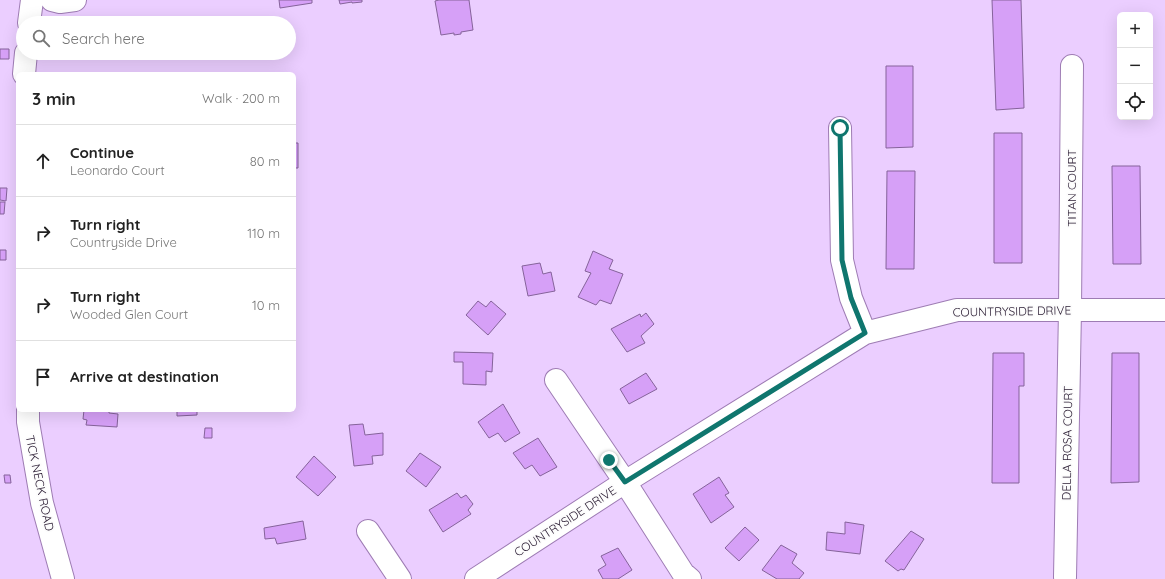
<!DOCTYPE html>
<html lang="en">
<head>
<meta charset="utf-8">
<style>
	body { margin:0; font-family:Quicksand,sans-serif; background:#f6f6f6; color:#222 }
	.controls { position:absolute; right:12px; top:12px; display:grid; overflow:hidden; border-radius:6px; box-shadow:0 4px 16px #0002 }
	.controls button { width:36px; height:36px; display:grid; place-items:center; padding:0; border:0; border-bottom:1px solid #e0e0e0; background:#fff; color:#222; font:20px sans-serif }
	.stop { position:absolute; width:12px; height:12px; margin:-9px; border:3px solid #0f766e; border-radius:50%; background:#fff }
	.stop.end { background:#0f766e; border-color:#fff; box-shadow:0 1px 4px #0008 }
	.list { margin:0; padding:0; list-style:none }
	h2 { display:flex; justify-content:space-between; align-items:center; height:52px; margin:0; padding:0 16px; font-size:17px }
	h2 small { font-size:13px; font-weight:400; color:#767676 }
	.list li { display:grid; grid-template-columns:26px 1fr auto; gap:12px; align-items:center; box-sizing:border-box; height:72px; padding:0 16px; border-top:1px solid #e0e0e0 }
	.list b { display:block; font-size:15px; white-space:nowrap }
	.list p { margin:0; font-size:13px; white-space:nowrap; color:#767676 }
	.list em { font-size:13px; font-style:normal; color:#767676 }
	.icon { flex:none; width:22px; height:22px; fill:none; stroke:currentColor; stroke-width:2; stroke-linecap:round; stroke-linejoin:round }
	.map { position:relative; flex:none; width:1165px; height:579px; overflow:hidden }
	.search { position:absolute; background:#fff; box-shadow:0 4px 16px #0002; left:16px; top:16px; width:280px; height:44px; display:flex; align-items:center; gap:10px; box-sizing:border-box; padding:0 14px; border-radius:22px; color:#767676; font-size:15px }
	.panel { position:absolute; background:#fff; box-shadow:0 4px 16px #0002; left:16px; top:72px; width:280px; height:340px; border-radius:6px }
	.map>svg:first-child { display:block }
	.building { fill:#d6a0f7; stroke:#85639a }
	.lines { fill:none; stroke-linecap:round; stroke-linejoin:round }
	.minor-casing { stroke:#9e7cb4; stroke-width:24 }
	.minor { stroke:#fff; stroke-width:22 }
	.route { stroke:#0f766e; stroke-width:5 }
	.labels { text-anchor:middle; dominant-baseline:central; stroke-width:3.5; stroke-linejoin:round; paint-order:stroke }
	.street-label { font-size:12px; fill:#271930; stroke:#fcfcfc }
</style>
</head>
<body>
<div class="map">
<svg width="1165" height="579" viewBox="0 0 1165 579">
	<rect width="100%" height="100%" fill="#ebceff"/>
	<path class="building" d="M279,0H312V3L280,8Z
		M339,0H362V2L352,3V2L340,4Z
		M439,0H469L473,30L461,32V34L454,35V33L441,35L435,1Z
		M992,0H1021L1024,108L996,110Z
		M0,49H9V59H0Z
		M886,66H913V147L886,148Z
		M994,133H1022V263H994Z
		M294,143H298V168H294Z
		M1112,166H1140L1141,264H1113Z
		M887,171H915L914,269H886Z
		M0,188H7L6,201L0,200Z
		M0,202H5L4,214H0Z
		M0,250H6V260H0Z
		M593,251L613,260L609,269L623,274L611,304L600,300L596,305L578,297L591,273L585,271Z
		M540,263L543,274L551,272L555,291L528,296L522,266Z
		M478,301L486,307L491,301L506,314L488,335L466,315Z
		M646,313L654,324L641,336L645,343L627,352L611,329L640,314L641,317Z
		M454,352L493,353L492,372L486,371V385L463,384V362H454Z
		M993,353H1024V386H1019V483H992Z
		M1112,353H1139V482L1111,483Z
		M646,373L657,389L629,404L620,389Z
		M503,404L520,433L505,442L498,433L489,438L478,422Z
		M84,410H109V413L118,414L117,427L86,425L87,420L83,419Z
		M177,410H197V415L177,416Z
		M363,424L365,435L383,433V455L372,456L373,464L354,466L349,425Z
		M205,428H212V438H204Z
		M538,438L557,467L540,476L532,465L525,469L513,453Z
		M420,453L441,467L426,487L406,471Z
		M314,456L336,477L318,496L296,477Z
		M4,475H10L11,483H5Z
		M719,477L729,493L725,495L734,507L711,523L693,494Z
		M457,493L461,498L466,495L473,504L468,510L471,514L443,532L429,510Z
		M303,521L306,539L277,544L275,538L265,539L264,528Z
		M845,522L864,525L860,554L826,550L827,532L845,534Z
		M745,527L759,540L739,561L725,548Z
		M911,531L924,539L904,570L901,569L898,571L885,561Z
		M781,545L797,554L792,563L804,573L799,579H777L762,570Z
		M618,548L632,570L618,579H603L598,570L606,565L601,556Z"/>
	<g class="lines">
		<g class="minor-casing">
			<path id="minor" d="M52,0L60,2L75,0
				M29,23L32,0
				M24,74L26,53
				M840,128L842,260L851,298L865,333
				M556,380L625,482L683,573L690,579
				M28,410V422L42,503L63,579
				M368,531L400,579
				M1065,577L1070,310L1072,66
				M476,579L625,482L865,333L957,310H1165"/>
		</g>
		<use href="#minor" class="minor"/>
	</g>
	<g class="lines">
		<path class="route" d="M609,460L625,482L865,333L851,298L842,260L840,128"/>
	</g>
	<g class="labels">
		<g class="street-label">
			<text transform="translate(1071 188) rotate(-90)">TITAN COURT</text>
			<text transform="translate(1012 311) rotate(-1)">COUNTRYSIDE DRIVE</text>
			<text transform="translate(1067 443) rotate(-89)">DELLA ROSA COURT</text>
			<text transform="translate(40 483) rotate(78)">TICK NECK ROAD</text>
			<text transform="translate(565 521) rotate(-33)">COUNTRYSIDE DRIVE</text>
		</g>
	</g>
</svg>
<div class="controls">
<button>+</button>
<button>−</button>
<button><svg class="icon" aria-label="locate" viewBox="0 0 24 24"><circle cx="12" cy="12" r="6"/><path d="M12 2v4M12 18v4M2 12h4M18 12h4"/></svg></button>
</div>
<div class="stop" style="left:840px;top:128px"></div>
<div class="stop end" style="left:609px;top:460px"></div>
<div class="search"><svg class="icon" aria-label="search" viewBox="0 0 24 24"><circle cx="10" cy="10" r="6"/><path d="M15 15l6 6"/></svg>Search here</div>
<section class="panel">
<h2>3 min<small>Walk · 200 m</small></h2>
<ul class="list">
<li><svg class="icon" aria-label="ahead" viewBox="0 0 24 24"><path d="M12 20V5M6 11l6-6 6 6"/></svg><div><b>Continue</b><p>Leonardo Court</p></div><em>80 m</em></li>
<li><svg class="icon" aria-label="right" viewBox="0 0 24 24"><path d="M7 20v-9h11M14 6l5 5-5 5"/></svg><div><b>Turn right</b><p>Countryside Drive</p></div><em>110 m</em></li>
<li><svg class="icon" aria-label="right" viewBox="0 0 24 24"><path d="M7 20v-9h11M14 6l5 5-5 5"/></svg><div><b>Turn right</b><p>Wooded Glen Court</p></div><em>10 m</em></li>
<li><svg class="icon" aria-label="arrive" viewBox="0 0 24 24"><path d="M6 21V4h12l-3 4 3 4H6"/></svg><div><b>Arrive at destination</b></div></li>
</ul>
</section>
</div>
</body>
</html>
